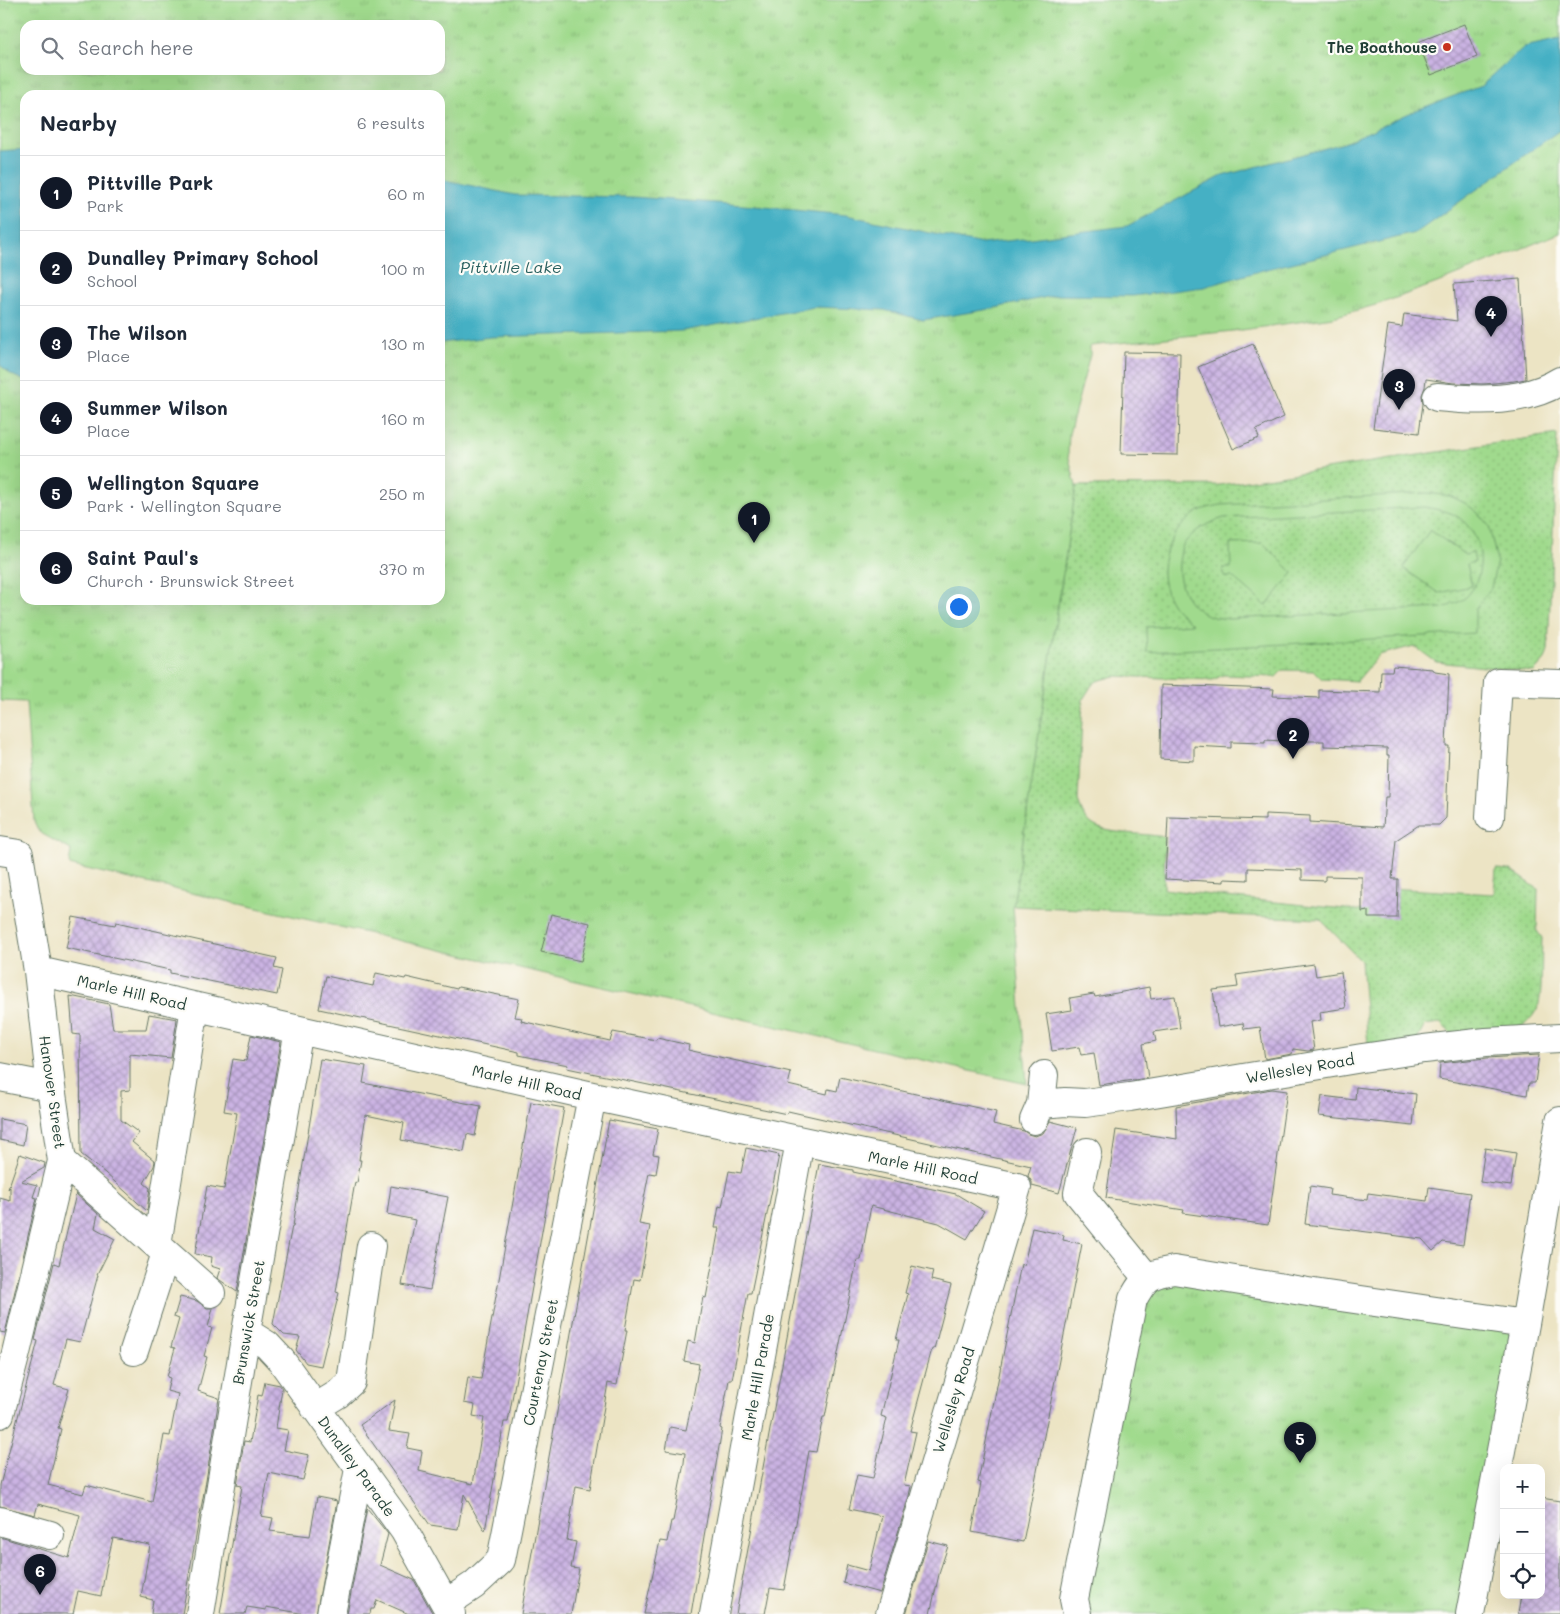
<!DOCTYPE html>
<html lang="en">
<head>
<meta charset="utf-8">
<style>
	body { margin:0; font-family:Mali,sans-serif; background:#f2f2f3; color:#1f2937 }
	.controls { position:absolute; right:15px; bottom:15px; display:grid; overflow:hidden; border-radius:10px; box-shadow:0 5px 20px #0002 }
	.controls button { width:45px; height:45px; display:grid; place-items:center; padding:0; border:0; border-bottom:1px solid #e0e1e3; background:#fff; color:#1f2937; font:25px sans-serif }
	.you { position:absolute; left:958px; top:606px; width:18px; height:18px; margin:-12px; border:4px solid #fff; border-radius:50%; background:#1a73e8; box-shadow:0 0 0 8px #1a73e833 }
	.badge { display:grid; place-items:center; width:32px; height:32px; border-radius:50%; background:#111827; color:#fff; font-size:16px; font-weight:700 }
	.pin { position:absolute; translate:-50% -41px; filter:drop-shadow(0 1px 2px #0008) }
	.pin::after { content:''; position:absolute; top:26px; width:18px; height:15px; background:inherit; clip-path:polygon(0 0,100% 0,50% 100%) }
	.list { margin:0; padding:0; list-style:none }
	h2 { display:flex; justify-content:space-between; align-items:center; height:65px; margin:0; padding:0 20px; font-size:21px }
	h2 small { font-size:16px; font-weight:400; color:#747a83 }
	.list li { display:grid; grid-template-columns:32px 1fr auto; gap:15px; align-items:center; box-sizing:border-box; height:75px; padding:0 20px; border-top:1px solid #e0e1e3 }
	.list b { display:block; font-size:19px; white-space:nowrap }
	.list p { margin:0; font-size:16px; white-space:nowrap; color:#747a83 }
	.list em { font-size:16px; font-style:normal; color:#747a83 }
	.icon { flex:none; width:28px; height:28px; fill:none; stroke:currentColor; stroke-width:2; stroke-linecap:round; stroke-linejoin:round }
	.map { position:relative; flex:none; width:1560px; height:1614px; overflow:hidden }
	.search { position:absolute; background:#fff; box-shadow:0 5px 20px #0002; left:20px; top:20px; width:425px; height:55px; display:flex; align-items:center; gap:12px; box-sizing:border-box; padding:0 18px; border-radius:15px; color:#747a83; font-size:19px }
	.panel { position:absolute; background:#fff; box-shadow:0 5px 20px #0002; left:20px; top:90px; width:425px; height:515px; border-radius:15px }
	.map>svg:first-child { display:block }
	.grass { fill:url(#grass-dots); stroke:#608c60 }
	.park { fill:url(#park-tufts); stroke:#608c60; fill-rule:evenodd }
	.garden { fill:#a0da8d; stroke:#608c60; fill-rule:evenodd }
	.water { fill:#45b0c4; stroke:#32767c }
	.building { fill:url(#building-cross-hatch) }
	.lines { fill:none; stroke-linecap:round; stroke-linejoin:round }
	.minor-casing { stroke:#677766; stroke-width:30 }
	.minor { stroke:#fff; stroke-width:28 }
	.poi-dot { fill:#c8321e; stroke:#fdfcf7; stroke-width:2 }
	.labels { text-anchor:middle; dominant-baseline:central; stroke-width:4.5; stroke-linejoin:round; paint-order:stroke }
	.poi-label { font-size:15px; font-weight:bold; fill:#1f3d34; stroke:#fdfcf7; text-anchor:end }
	.street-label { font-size:15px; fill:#1f3d34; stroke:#fdfcf7 }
	.water-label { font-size:16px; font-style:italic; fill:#2a605f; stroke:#fdfcf7 }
</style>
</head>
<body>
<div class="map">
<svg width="1560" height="1614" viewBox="0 0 1560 1614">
	<defs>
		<pattern id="grass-dots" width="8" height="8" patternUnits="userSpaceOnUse" patternTransform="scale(1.25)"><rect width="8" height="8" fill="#a0da8d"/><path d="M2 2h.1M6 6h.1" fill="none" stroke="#89bc7a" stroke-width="1.8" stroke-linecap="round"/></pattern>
		<pattern id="park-tufts" width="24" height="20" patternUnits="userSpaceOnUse" patternTransform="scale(1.25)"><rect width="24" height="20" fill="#a0da8d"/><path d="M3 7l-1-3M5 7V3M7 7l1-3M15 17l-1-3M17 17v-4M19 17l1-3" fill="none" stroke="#89bc7a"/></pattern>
		<pattern id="building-cross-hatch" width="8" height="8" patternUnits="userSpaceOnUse" patternTransform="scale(1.25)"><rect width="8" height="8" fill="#cbb3e3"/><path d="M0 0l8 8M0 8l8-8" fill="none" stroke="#a493b9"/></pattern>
	</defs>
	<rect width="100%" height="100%" fill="#fdfcf7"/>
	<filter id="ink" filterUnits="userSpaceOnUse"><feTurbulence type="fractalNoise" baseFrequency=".02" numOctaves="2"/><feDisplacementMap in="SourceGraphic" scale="10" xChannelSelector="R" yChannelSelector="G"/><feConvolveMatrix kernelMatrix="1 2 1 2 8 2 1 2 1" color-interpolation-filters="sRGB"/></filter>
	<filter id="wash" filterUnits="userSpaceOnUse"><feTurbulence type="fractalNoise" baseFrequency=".0096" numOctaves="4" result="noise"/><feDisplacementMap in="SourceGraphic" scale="20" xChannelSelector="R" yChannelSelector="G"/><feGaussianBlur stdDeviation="1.12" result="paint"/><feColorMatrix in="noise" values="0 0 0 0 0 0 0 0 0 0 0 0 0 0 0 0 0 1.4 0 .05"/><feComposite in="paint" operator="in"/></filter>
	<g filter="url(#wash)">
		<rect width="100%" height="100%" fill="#ece4c4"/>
		<path class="grass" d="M1557,434L1548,651L1545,660L1534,672L1436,662L1414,646L1379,655L1357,681L1322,679L1314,671L1283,670L1276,677L1223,675L1213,680L1115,676L1097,681L1092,685L1083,699L1078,800C1085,828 1100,830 1125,833C1139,834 1152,835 1165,837L1164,889L1235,898L1365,911L1387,888L1494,894L1496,869L1511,870L1538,889L1537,931L1542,938C1541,954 1543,993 1538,1007C1534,1015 1530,1020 1523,1026L1453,1035L1440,1023L1425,1025L1417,1040L1368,1045L1361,961L1320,919L1013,906L1076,486L1220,485Z"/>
		<path class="park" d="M0,0H1560V233L1437,283L1379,304L1333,317L1242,330L1090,346V355L1069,434L1068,454L1076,486L1013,906L1027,1084L69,865L71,850L39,832L34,821L26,702L0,701ZM25,25H440V70H25ZM25,95H440V600H25Z
			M1147,1278L1525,1324L1470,1614H1077Z"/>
		<path class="garden" d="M1427,493L1450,496L1465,503L1477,512L1489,526L1497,561L1491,588L1475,609V633L1147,652L1146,627L1192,624C1186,618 1178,612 1173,605C1152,573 1166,534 1196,513C1203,508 1212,507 1221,505ZM1424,507C1434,509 1444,510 1453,514C1482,529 1489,569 1469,594C1462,602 1452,605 1442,608L1229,619C1223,618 1215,618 1210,616C1185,608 1175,579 1180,556C1181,552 1181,548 1183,545C1194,530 1207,523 1224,518Z
			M1430,530L1465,555L1473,553L1475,562L1467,564L1472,586L1439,593L1403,568Z
			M1263,543L1293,573L1266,606L1233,577H1224L1223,568H1231L1230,544Z"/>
		<path class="water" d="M1560,39V130L1416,233L1263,270L1204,287L1133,296L1057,295L990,309L923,320L884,310L815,307L682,331L491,337L440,343V179L515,195L633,197L743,205L846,215L982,244L1127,226L1222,176L1344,143L1414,111L1481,86L1524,47Z
			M25,149V381L12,375L0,365V151Z"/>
		<g id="blocks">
			<path class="building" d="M1464,24L1477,57L1431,75L1418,42Z
				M1520,279L1526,379L1514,381L1484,384L1453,383L1426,379L1425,387L1422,395L1423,404L1419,433L1373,428L1388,325L1402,327L1404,314L1457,321L1454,284Z
				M1253,344L1284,417L1256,430L1259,438L1233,449L1198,367Z
				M1124,352L1180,353L1178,455L1121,454Z
				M1393,666L1433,669L1435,672L1449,674L1446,746H1449L1446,818L1439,825H1419L1396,840L1392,879H1398L1397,918H1368V911L1362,912V877L1325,876V881L1302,880V870L1248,868V880L1224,879V882L1165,879L1168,817L1265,820V814L1310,816V822L1383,827L1385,797H1388L1389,755H1387V748L1324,746V741H1305L1293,729L1283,741L1265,740V743L1231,742V748L1194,746V761L1160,759L1161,685L1274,689L1273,696L1319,698V690L1380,692L1381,671H1392Z
				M551,914L590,923L581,961L541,952Z
				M73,917L115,925L116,922L277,958L274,968L282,970L277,995L170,973V970L66,948Z
				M1314,964L1316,976L1341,972L1346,1008L1320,1012L1321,1020L1310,1022L1314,1050L1308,1051L1293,1049L1292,1054L1265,1059L1260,1027L1244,1029L1243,1023L1218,1027L1213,990L1238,987L1236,975Z
				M376,973L405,979L406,977L457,989L458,987L519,999L515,1017L522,1018L521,1021L610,1041L613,1032L656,1040L657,1038L689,1045L688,1050L791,1073L788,1085L827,1094L828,1089L837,1091L840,1077L996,1112L993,1124L1024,1131L1028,1134L1035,1136L1043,1133L1050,1121L1077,1128L1059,1193L1032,1186V1182L1028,1176L1031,1166L788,1111L787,1114L567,1068L568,1065L519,1055V1052L319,1009L326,976L373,986Z
				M1149,987L1151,999L1175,996L1180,1028L1154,1032L1156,1041L1143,1044L1148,1078L1099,1085L1094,1053L1081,1055L1079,1047L1052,1051L1046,1014L1072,1010L1070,998L1094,994L1095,997Z
				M70,996L109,1004L113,1029H146L149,1014L177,1019L171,1058L130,1054V1090L121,1091V1120L139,1133L132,1142L155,1161L154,1166L144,1183L150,1188L147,1211L105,1173L81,1154L80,1035L73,1034Z
				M251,1035L281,1042L237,1292L217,1278L220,1269L211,1266L212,1257L195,1254L207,1186L224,1189L237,1113L224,1111L233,1059L246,1061Z
				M1539,1055L1535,1083H1529L1527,1095L1439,1079L1440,1063L1487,1058Z
				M320,1059L366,1066L363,1083L481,1106L475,1136L467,1134L464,1152L401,1140L404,1123L366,1115L359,1160H361L359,1171L357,1183L355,1182L336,1292L339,1293L321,1366L306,1363L296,1350L300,1337L284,1335L273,1324L292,1226H293Z
				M1356,1087L1416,1094L1413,1126L1319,1116L1322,1096L1355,1100Z
				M1272,1089L1287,1091L1268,1225L1183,1213L1184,1210L1106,1198L1116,1130L1177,1139L1176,1106Z
				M531,1102L564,1108L508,1422H504L485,1531L464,1494L458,1529L430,1525L360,1425L395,1400L389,1431L410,1434L407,1448L422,1451L419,1471L473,1484L484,1418L473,1416L475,1405L464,1403L468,1377L481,1379Z
				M0,1119L26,1124L23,1145L0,1140Z
				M609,1120L658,1129L653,1154L659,1155L656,1174L649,1173L639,1224L650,1226L642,1270L640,1280L634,1279L625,1330H627L617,1385L608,1383L590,1489L576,1486L567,1540L576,1542L571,1568L579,1569L571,1614H521Z
				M746,1148L779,1155L751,1293H748L732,1380H729L720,1428L722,1429L691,1614H644L660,1541L667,1542L671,1521H673L684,1463L685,1453L666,1450L670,1427L686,1430L693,1397L699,1364L684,1361L688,1341L695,1343L703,1297L706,1298L719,1228H715L719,1206L722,1207L729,1171L741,1173Z
				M1485,1148L1516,1153L1511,1186L1480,1182Z
				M20,1154L45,1163L44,1168L21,1181L37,1185L33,1197L37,1198L5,1333L0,1332V1198L10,1201V1187L8,1189Z
				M819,1164L853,1170V1172L956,1194L984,1211L967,1239L939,1223L871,1206L861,1260H857L825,1417H823L816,1452L809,1451L784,1590L770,1588L765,1614H736Z
				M391,1186L448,1197L430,1290L402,1285L415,1220L387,1214Z
				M1310,1186L1330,1189L1329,1195L1367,1200L1368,1193L1427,1201L1429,1187L1470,1193L1463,1245L1443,1242L1433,1251L1422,1239L1305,1224Z
				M76,1194L98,1214L95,1228L115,1239L97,1275H98L80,1342L66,1339L54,1385L69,1389L58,1428L61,1429L48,1485L83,1494L86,1485L152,1502L164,1435L170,1436L178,1394L167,1391L170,1378L167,1377L175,1348L171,1347L179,1319L174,1317L180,1297L197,1301L207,1308H213L208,1327L212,1328L204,1356L207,1357L198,1391L219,1398L206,1481L182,1614H151L153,1600L141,1597L150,1545L113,1538L106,1567L101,1596L78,1591L73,1614H0V1537L69,1558L80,1515L38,1504L35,1515L0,1506V1485L38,1341L35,1340L54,1263L59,1265Z
				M1032,1228L1064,1235L1063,1240L1082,1244L1023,1542L972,1532L981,1483L978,1482L1021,1264L1024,1265Z
				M912,1266L933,1271L931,1280L951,1285L934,1349H932L910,1431L916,1432L904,1485L911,1486L909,1496L880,1593L843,1583L847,1565L869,1571L882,1516L849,1509L857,1475L873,1478L887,1418L881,1416L899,1340H896L908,1294L905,1293Z
				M265,1382L280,1385L282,1389L276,1428L288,1430L284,1450L309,1455L303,1480L269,1473L261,1516L273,1518L270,1531L310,1536L317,1497L337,1501L316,1614H305L266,1607V1610L247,1607L245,1614H220L242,1486L237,1485L244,1441L250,1442L258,1395L262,1396Z
				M1541,1498L1560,1501V1614H1518L1521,1595H1541Z
				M367,1508L388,1534L380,1565L414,1580L433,1614H409L377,1600L374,1609H371L370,1614H347Z
				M928,1541L948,1546L940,1570L930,1614H906Z"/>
		</g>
	</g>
	<g filter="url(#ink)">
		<use href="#blocks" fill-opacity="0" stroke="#677766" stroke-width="1"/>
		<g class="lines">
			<g class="minor-casing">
				<path id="minor" d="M1437,397C1477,401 1525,403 1560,381
					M1490,817L1498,682L1560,684
					M0,851L19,854L38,971L51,1087L62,1161L16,1353L0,1414
					M38,971L592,1096L1017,1187L890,1614
					M0,1077L51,1087
					M1041,1104L1065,1102L1085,1103L1130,1097L1362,1058L1424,1049L1486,1042L1560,1038
					M1034,1120L1041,1104L1044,1075
					M1087,1152L1078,1193L1147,1278
					M62,1161L211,1293
					M157,1245L195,1007
					M246,1332L267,1345L281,1360L404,1530L451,1614
					M134,1351L166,1253
					M315,1408L338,1394L351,1382L371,1246
					M0,1521L50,1535
					M447,1603L474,1585L501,1560L592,1096
					M200,1614L246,1332L299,1030
					M331,1614L359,1469
					M714,1614L800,1141
					M1077,1614L1074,1599L1133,1299C1145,1277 1149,1274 1174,1270L1320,1294L1525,1324
					M1470,1614L1525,1324L1560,1121"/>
			</g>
			<use href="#minor" class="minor"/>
		</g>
	</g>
	<circle class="poi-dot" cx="1447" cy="47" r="5"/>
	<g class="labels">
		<g class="poi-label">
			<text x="1437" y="47">The Boathouse</text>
		</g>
		<g class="street-label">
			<text transform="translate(132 992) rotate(13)">Marle Hill Road</text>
			<text transform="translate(1300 1068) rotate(-10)">Wellesley Road</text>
			<text transform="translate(527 1082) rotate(13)">Marle Hill Road</text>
			<text transform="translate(53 1092) rotate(82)">Hanover Street</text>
			<text transform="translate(923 1167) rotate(12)">Marle Hill Road</text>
			<text transform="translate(248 1322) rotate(-80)">Brunswick Street</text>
			<text transform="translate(540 1362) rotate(-79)">Courtenay Street</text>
			<text transform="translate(757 1377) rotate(-80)">Marle Hill Parade</text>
			<text transform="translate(953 1400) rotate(-73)">Wellesley Road</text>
			<text transform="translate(357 1466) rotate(54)">Dunalley Parade</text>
		</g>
		<g class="water-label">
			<text x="511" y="266">Pittville Lake</text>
		</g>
	</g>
</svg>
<div class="controls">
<button>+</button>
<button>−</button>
<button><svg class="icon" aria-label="locate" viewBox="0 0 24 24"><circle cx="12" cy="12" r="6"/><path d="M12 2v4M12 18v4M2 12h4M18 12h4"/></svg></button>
</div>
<div class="you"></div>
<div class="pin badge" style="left:754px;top:543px">1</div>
<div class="pin badge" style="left:1293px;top:759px">2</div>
<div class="pin badge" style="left:1399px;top:410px">3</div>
<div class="pin badge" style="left:1491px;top:337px">4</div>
<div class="pin badge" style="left:1300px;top:1463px">5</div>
<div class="pin badge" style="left:40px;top:1595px">6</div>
<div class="search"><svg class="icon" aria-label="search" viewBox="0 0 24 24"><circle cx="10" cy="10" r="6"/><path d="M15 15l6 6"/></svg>Search here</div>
<section class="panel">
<h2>Nearby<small>6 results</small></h2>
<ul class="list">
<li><span class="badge">1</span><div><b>Pittville Park</b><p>Park</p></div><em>60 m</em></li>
<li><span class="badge">2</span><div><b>Dunalley Primary School</b><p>School</p></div><em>100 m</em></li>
<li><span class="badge">3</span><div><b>The Wilson</b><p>Place</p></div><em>130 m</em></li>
<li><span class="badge">4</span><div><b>Summer Wilson</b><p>Place</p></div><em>160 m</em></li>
<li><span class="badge">5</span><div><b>Wellington Square</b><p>Park · Wellington Square</p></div><em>250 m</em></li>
<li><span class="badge">6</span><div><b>Saint Paul's</b><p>Church · Brunswick Street</p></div><em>370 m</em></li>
</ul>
</section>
</div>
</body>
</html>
